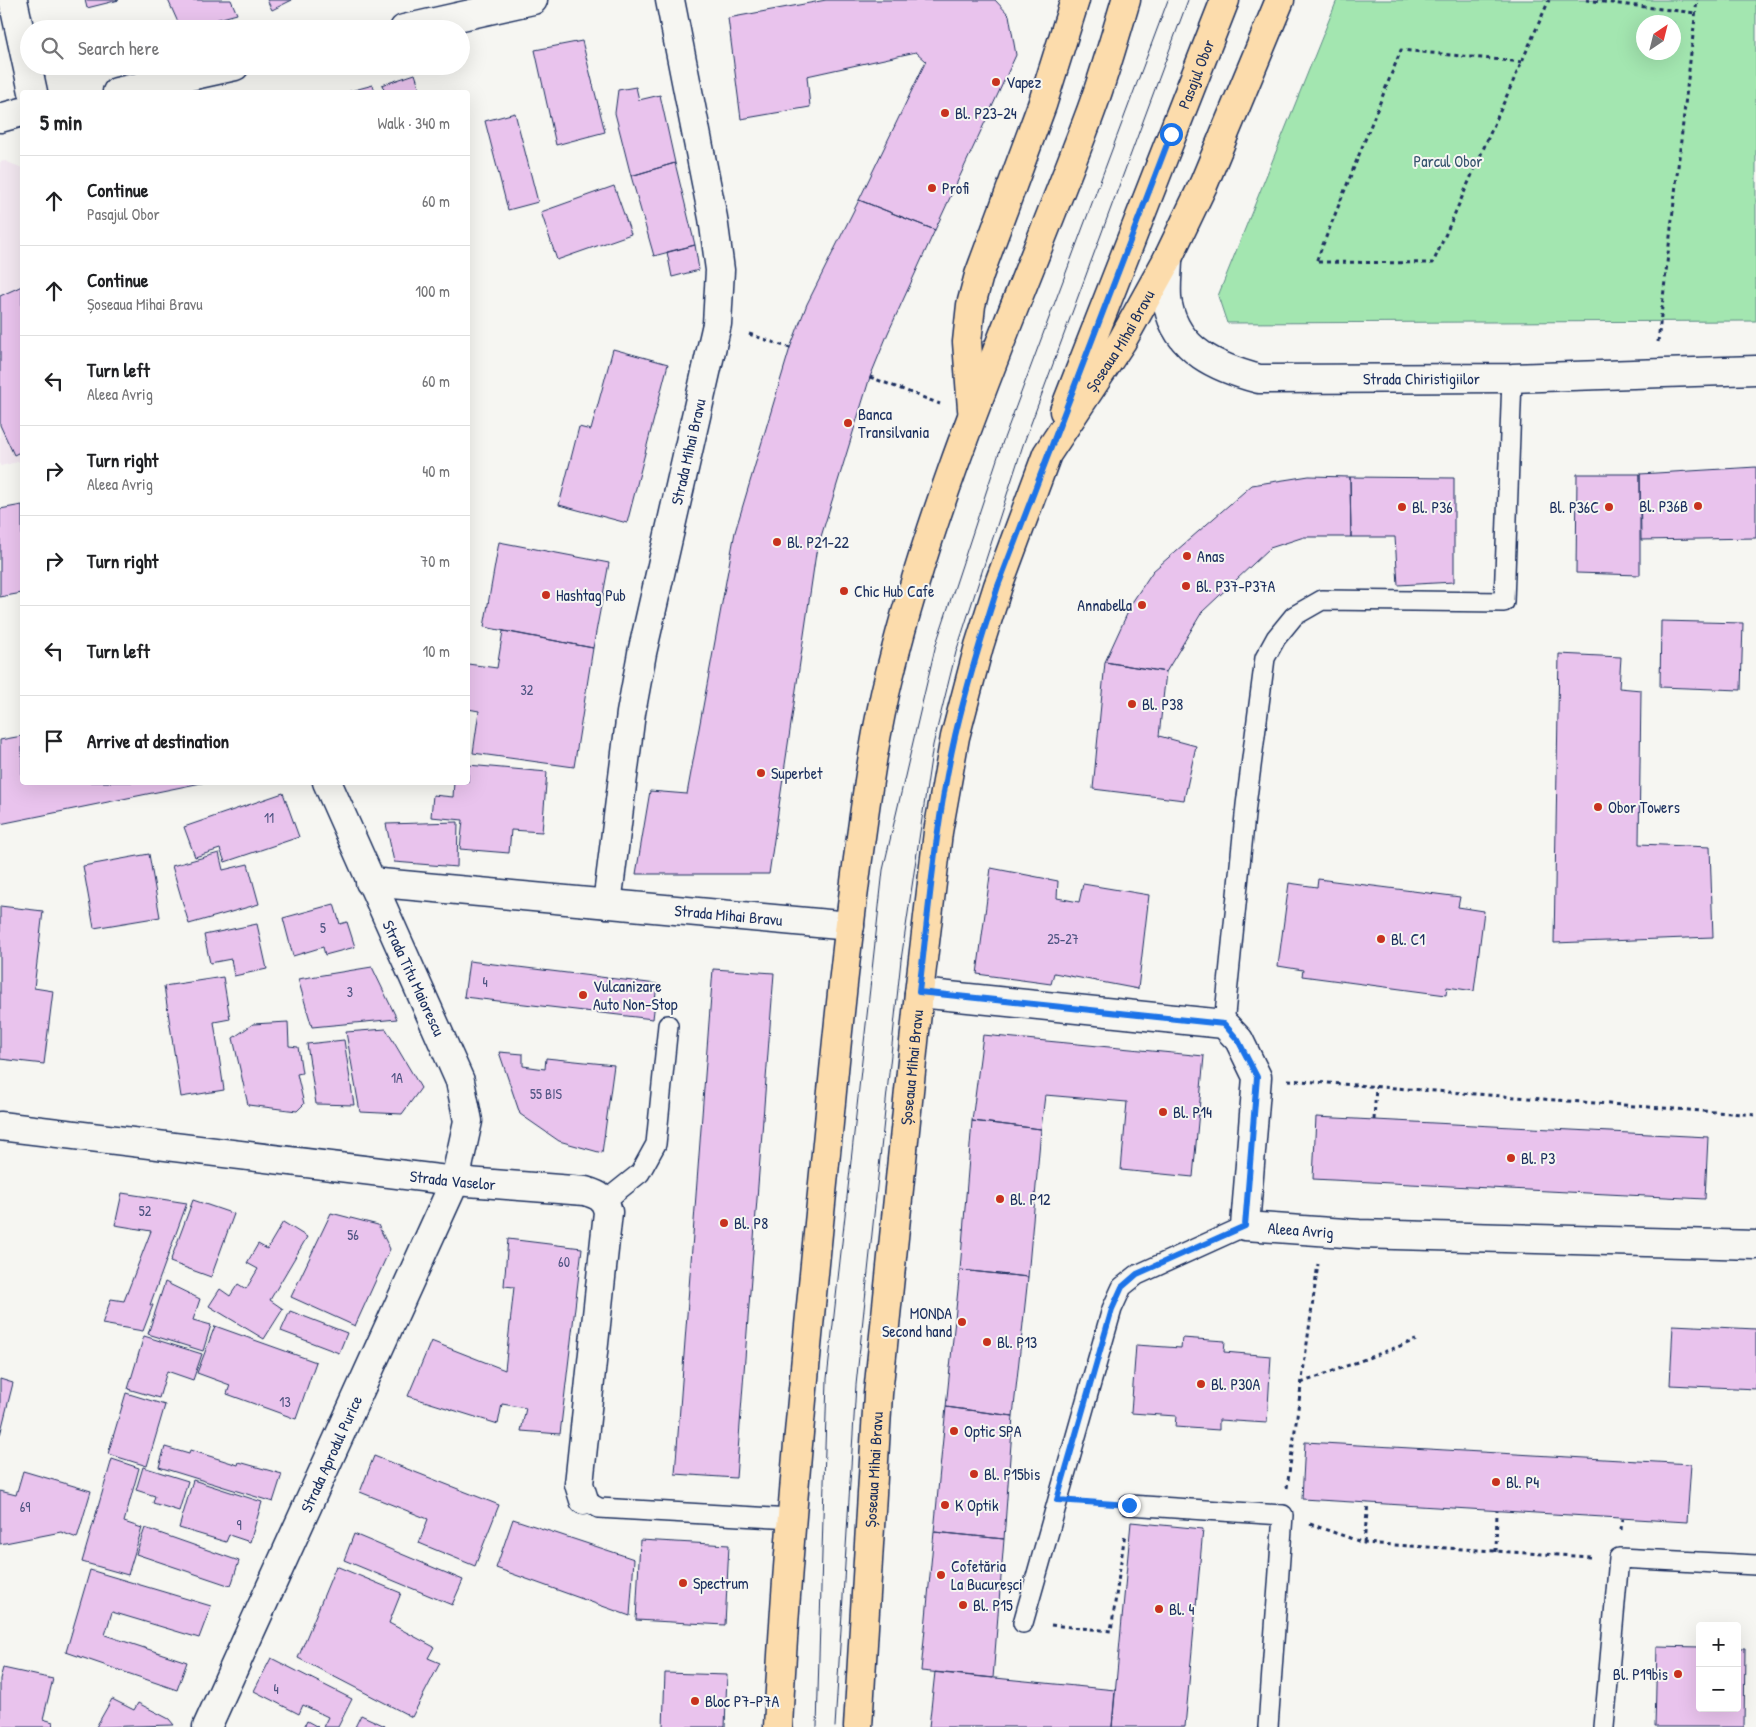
<!DOCTYPE html>
<html lang="en">
<head>
<meta charset="utf-8">
<style>
	body { margin:0; font-family:"Patrick Hand",sans-serif; background:#f2f2f2; color:#202124 }
	.controls { position:absolute; right:15px; bottom:15px; display:grid; overflow:hidden; border-radius:5px; box-shadow:0 5px 20px #0002 }
	.controls button { width:45px; height:45px; display:grid; place-items:center; padding:0; border:0; border-bottom:1px solid #e0e0e0; background:#fff; color:#202124; font:25px sans-serif }
	.compass { position:absolute; left:1636px; top:15px; width:45px; height:45px; border-radius:50%; background:#fff; box-shadow:0 5px 20px #0002; rotate:35deg }
	.stop { position:absolute; width:15px; height:15px; margin:-11px; border:4px solid #1a73e8; border-radius:50%; background:#fff }
	.stop.end { background:#1a73e8; border-color:#fff; box-shadow:0 1px 5px #0008 }
	.list { margin:0; padding:0; list-style:none }
	h2 { display:flex; justify-content:space-between; align-items:center; height:65px; margin:0; padding:0 20px; font-size:21px }
	h2 small { font-size:16px; font-weight:400; color:#757577 }
	.list li { display:grid; grid-template-columns:32px 1fr auto; gap:15px; align-items:center; box-sizing:border-box; height:90px; padding:0 20px; border-top:1px solid #e0e0e0 }
	.list b { display:block; font-size:19px; white-space:nowrap }
	.list p { margin:0; font-size:16px; white-space:nowrap; color:#757577 }
	.list em { font-size:16px; font-style:normal; color:#757577 }
	.icon { flex:none; width:28px; height:28px; fill:none; stroke:currentColor; stroke-width:2; stroke-linecap:round; stroke-linejoin:round }
	.map { position:relative; flex:none; width:1756px; height:1727px; overflow:hidden }
	.search { position:absolute; background:#fff; box-shadow:0 5px 20px #0002; left:20px; top:20px; width:450px; height:55px; display:flex; align-items:center; gap:12px; box-sizing:border-box; padding:0 18px; border-radius:28px; color:#757577; font-size:19px }
	.panel { position:absolute; background:#fff; box-shadow:0 5px 20px #0002; left:20px; top:90px; width:450px; height:695px; border-radius:5px }
	.map>svg:first-child { display:block }
	.built { fill:#f2e7f0 }
	.green { fill:#a3e6b0; stroke:#5f8a87; fill-rule:evenodd }
	.building { fill:#e9c3ed; stroke:#1b2f5e }
	.lines { fill:none; stroke-linecap:round; stroke-linejoin:round }
	.service-casing { stroke:#1b2f5e; stroke-width:22 }
	.minor-casing { stroke:#1b2f5e; stroke-width:31 }
	.primary-casing { stroke:#1b2f5e; stroke-width:31 }
	.path { stroke:#1b2f5e; stroke-width:3; stroke-dasharray:4 4; stroke-linecap:butt }
	.service { stroke:#f6f6f2; stroke-width:19 }
	.minor { stroke:#f6f6f2; stroke-width:28 }
	.primary { stroke:#fcdcac; stroke-width:28 }
	.tram { stroke:#1b2f5e; stroke-width:1 }
	.route { stroke:#1a73e8; stroke-width:6 }
	.poi-dot { fill:#c8321e; stroke:#f6f6f2; stroke-width:2 }
	.labels { text-anchor:middle; dominant-baseline:central; stroke-width:4; stroke-linejoin:round; paint-order:stroke }
	.number-label { font-size:14px; fill:#4e5482 }
	.street-label { font-size:16px; fill:#1b2f5e; stroke:#f6f6f2 }
	.poi-label { font-size:16px; fill:#1b2f5e; stroke:#f6f6f2; text-anchor:start }
	.park-label { font-size:16px; fill:#36546e; stroke:#f6f6f2 }
</style>
</head>
<body>
<div class="map">
<svg width="1756" height="1727" viewBox="0 0 1756 1727">
	<rect width="100%" height="100%" fill="#f6f6f2"/>
	<filter id="ink" filterUnits="userSpaceOnUse"><feTurbulence type="fractalNoise" baseFrequency=".02" numOctaves="2"/><feDisplacementMap in="SourceGraphic" scale="10" xChannelSelector="R" yChannelSelector="G"/><feConvolveMatrix kernelMatrix="1 2 1 2 8 2 1 2 1" color-interpolation-filters="sRGB"/></filter>
	<g filter="url(#ink)">
		<path class="built" d="M5,161L22,168V461L0,466V162Z"/>
		<path class="green" d="M1337,0H1756V321L1227,323L1218,296ZM1674,22V52H1644V22Z"/>
		<path class="building" d="M85,0H119L87,8Z
			M168,0H231L237,14L181,29Z
			M267,0H292L272,10Z
			M826,0H995L1009,15L1016,55L935,230L859,200L926,61L916,52L807,76L810,107L741,119L728,18Z
			M582,41L605,132L556,145L535,50Z
			M415,74L421,92H385L382,85Z
			M373,85L375,92H347Z
			M636,87L639,100L660,95L675,163L631,176L615,113L618,90Z
			M515,113L538,202L508,210L485,121Z
			M675,163L695,245L654,256L631,176Z
			M614,186L631,234L557,260L541,212Z
			M859,200L935,230L888,333L870,377L816,553L769,874H636L650,791L687,794L735,532L790,348L807,304Z
			M695,245L699,270L672,277L667,252Z
			M22,286V451L14,455L0,425V296Z
			M613,349L668,364L627,523L559,505L579,427L591,430Z
			M1756,467V538L1641,540L1640,474Z
			M1577,474H1640V575L1576,573Z
			M1309,476L1350,477L1351,537H1304L1270,548L1202,612L1166,672L1105,662L1133,601L1153,571L1252,485Z
			M1350,477L1454,478V582L1398,585L1395,537H1351Z
			M22,505V593L0,597V509Z
			M499,542L609,563L593,648L484,627Z
			M1661,621L1743,623L1741,690L1660,687Z
			M503,631L593,648L574,767L473,753L479,711L468,709V664L497,668Z
			M1559,654L1621,657L1619,688L1641,690L1639,844L1710,847L1713,937L1554,943Z
			M1105,662L1166,672L1159,736L1196,746L1184,800L1093,789Z
			M22,736V782H206L0,824V740Z
			M468,765L547,772L542,832L511,830L509,853L460,849L463,820L431,817L433,795L453,797L454,782H468Z
			M283,793L299,837L225,862L220,849L195,857L184,827Z
			M458,822L457,867L394,862L386,824Z
			M219,853L223,870L248,864L259,904L189,924L172,866Z
			M149,854L160,917L94,928L83,866Z
			M991,868L1058,881L1057,898L1079,902L1083,884L1149,895L1138,989L1054,973L1051,984L977,974Z
			M1318,879L1460,897L1458,907L1484,911L1474,991L1447,987L1446,995L1302,976L1303,970L1278,966L1289,883L1317,887Z
			M334,904L340,924L347,922L355,947L325,955L323,947L293,956L283,918Z
			M0,906L43,911L34,988L53,991L44,1064L0,1059Z
			M257,924L267,969L234,976L231,959L210,963L204,935Z
			M469,961L657,984L653,1019L464,997Z
			M372,967L397,1019L312,1027L298,979Z
			M713,969L774,973L736,1478L675,1474Z
			M223,977L230,1019L214,1022L224,1090L181,1097L164,986Z
			M288,1022L289,1046L298,1047L302,1073L297,1074L304,1104L297,1111L248,1105L233,1038L253,1024Z
			M386,1029L421,1088L402,1114L360,1112L346,1032Z
			M983,1035L1204,1056L1193,1177L1121,1170L1127,1102L1045,1095L1041,1129L972,1121Z
			M344,1040L354,1105L316,1104L307,1044Z
			M499,1052L523,1054V1066L545,1069L546,1058L614,1065L602,1153L559,1141L520,1114Z
			M1316,1117L1708,1137L1705,1199L1313,1179Z
			M972,1121L1041,1129L1028,1277L960,1270Z
			M122,1193L187,1203L150,1305H153L143,1331L102,1324L111,1299L124,1301L151,1231L115,1225Z
			M193,1200L234,1214L211,1277L170,1262Z
			M331,1213L378,1225L390,1249L355,1326L291,1297Z
			M283,1222L307,1237L270,1300L283,1309L264,1339L209,1306L220,1289L230,1296L238,1284L246,1289L258,1269L247,1263L258,1244L267,1249Z
			M508,1239L582,1248L560,1434L521,1431L526,1408L502,1404L498,1424L408,1396L431,1341L505,1370L514,1287L504,1286Z
			M960,1270L1028,1277L1013,1416L946,1407Z
			M165,1282L200,1299L193,1320L211,1325L203,1351L148,1334Z
			M290,1311L347,1333L339,1353L281,1331Z
			M1673,1325L1756,1329V1389L1670,1385Z
			M215,1326L316,1362L296,1419L227,1394L230,1385L197,1373Z
			M144,1336L202,1354L193,1380L167,1371L159,1398L128,1389Z
			M1182,1338L1225,1341L1224,1352L1271,1356L1267,1423L1219,1420V1430L1175,1427L1176,1416L1131,1413L1136,1345L1181,1348Z
			M0,1379L13,1383L0,1435Z
			M126,1393L165,1405L147,1466L108,1454Z
			M946,1407L1013,1416L1004,1539L934,1532Z
			M1305,1442L1691,1464L1687,1522L1302,1499Z
			M165,1447L189,1454L190,1450L238,1465L239,1462L282,1474L273,1502L159,1467Z
			M374,1456L499,1505L475,1566L419,1543L428,1519L360,1492Z
			M112,1459L139,1468L124,1522L142,1528L128,1575L82,1562Z
			M143,1467L188,1481L179,1511L153,1503L155,1496L136,1490Z
			M23,1471L91,1491L77,1538L61,1532L0,1544V1491L16,1495Z
			M193,1480L262,1502L250,1542L229,1535L226,1542L179,1528Z
			M513,1519L634,1559L630,1616L496,1568Z
			M1131,1522L1203,1529L1185,1727H1112Z
			M145,1528L239,1561L231,1586L136,1554Z
			M934,1532L1004,1539L993,1678L921,1671Z
			M354,1534L463,1580L452,1605L344,1560Z
			M640,1540L729,1545L725,1625L636,1620Z
			M336,1566L401,1593L389,1623L434,1647L428,1658L440,1663L412,1717L298,1658Z
			M90,1570L211,1606L199,1638L112,1612L105,1635L187,1662L177,1690L66,1652Z
			M1657,1646L1700,1647V1708H1737V1648H1745L1744,1727H1655Z
			M271,1658L352,1699L338,1727H323L328,1717L303,1705L299,1714L254,1691Z
			M3,1668L53,1679L43,1719L53,1722L52,1727H0V1679Z
			M935,1672L1115,1690L1112,1727H929Z
			M665,1673L727,1675L725,1727H663Z
			M112,1699L134,1710L138,1703L169,1719L174,1725L96,1727Z
			M361,1715L385,1726V1727H355Z
			M307,1721L318,1727H304Z"/>
		<g class="lines">
			<g class="service-casing">
				<path id="service" d="M1224,1024L1246,805L1265,658L1276,638L1294,616L1322,600L1504,602L1512,378
					M605,1201L640,1173L656,1144L668,1025
					M584,1500L599,1508L792,1519
					M1129,1505L1283,1515L1268,1727
					M1023,1623L1112,1309L1122,1287L1137,1275L1245,1226
					M1604,1727L1619,1558L1756,1565"/>
			</g>
			<g class="minor-casing">
				<g id="minor">
					<path d="M13,0L33,92"/>
					<path d="M404,29L533,0"/>
					<path d="M117,92L235,66"/>
					<path d="M0,118L22,112"/>
					<path id="s1" d="M1168,258C1168,273 1165,291 1168,305C1177,351 1218,368 1259,379L1512,378L1756,370"/>
					<path id="s2" d="M370,882L850,926"/>
					<path id="s3" d="M607,904L631,713L642,653L717,324L720,270L713,218L670,0"/>
					<path id="s4" d="M919,993L1224,1024L1239,1040L1257,1077L1245,1226L1359,1234L1756,1245"/>
					<path id="s5" d="M0,1126L455,1181L585,1191C599,1195 605,1198 608,1212L579,1484L584,1500"/>
					<path id="s6" d="M207,1727L455,1181L468,1121L460,1081L327,782"/>
				</g>
			</g>
			<g class="primary-casing">
				<g id="primary">
					<path d="M972,409L967,342L971,305L979,275L1042,105L1075,0"/>
					<path id="s7" d="M1064,411L1225,0"/>
					<path d="M778,1727C788,1525 809,1324 829,1123C837,1037 846,951 857,866C866,801 874,736 890,673C937,482 1019,302 1088,119C1103,80 1114,40 1126,0"/>
					<path id="s8" d="M858,1727L878,1394L919,993L938,832L955,737L979,646L998,586L1047,454L1122,341L1168,258L1204,183L1280,0"/>
				</g>
			</g>
			<path class="path" d="M1586,0L1696,13
				M1522,62L1401,50L1316,262L1433,263L1549,0
				M749,334L790,348
				M1658,342L1697,0
				M870,377L940,404
				M1288,1080L1756,1115
				M1374,1120L1376,1086
				M1301,1383L1416,1340
				M1287,1488L1318,1264
				M1085,1502L1102,1503
				M1310,1524L1364,1543L1590,1557
				M1621,1530L1622,1519
				M1364,1543L1368,1503
				M1496,1552L1497,1511
				M1051,1625L1111,1631L1125,1533"/>
			<use href="#service" class="service"/>
			<use href="#minor" class="minor"/>
			<use href="#primary" class="primary"/>
			<path class="tram" d="M817,1727L827,1379L883,870L936,644L1003,441L1168,0
				M835,1727L856,1385L901,960L933,745L956,652L1023,445L1188,0"/>
		</g>
	</g>
	<g class="lines" filter="url(#ink)">
		<path class="route" d="M1129,1505L1057,1500L1112,1309L1122,1287L1137,1274L1245,1226L1257,1077L1238,1040L1224,1024L919,992C929,907 936,820 955,736C967,685 982,635 998,586L1171,134"/>
	</g>
	<g class="poi-dot">
		<circle cx="996" cy="82" r="5"/>
		<circle cx="945" cy="113" r="5"/>
		<circle cx="932" cy="188" r="5"/>
		<circle cx="848" cy="423" r="5"/>
		<circle cx="1698" cy="506" r="5"/>
		<circle cx="1402" cy="507" r="5"/>
		<circle cx="1609" cy="507" r="5"/>
		<circle cx="777" cy="542" r="5"/>
		<circle cx="1187" cy="556" r="5"/>
		<circle cx="1186" cy="586" r="5"/>
		<circle cx="844" cy="591" r="5"/>
		<circle cx="546" cy="595" r="5"/>
		<circle cx="1142" cy="605" r="5"/>
		<circle cx="1132" cy="704" r="5"/>
		<circle cx="761" cy="773" r="5"/>
		<circle cx="1598" cy="807" r="5"/>
		<circle cx="1381" cy="939" r="5"/>
		<circle cx="583" cy="995" r="5"/>
		<circle cx="1163" cy="1112" r="5"/>
		<circle cx="1511" cy="1158" r="5"/>
		<circle cx="1000" cy="1199" r="5"/>
		<circle cx="724" cy="1223" r="5"/>
		<circle cx="962" cy="1322" r="5"/>
		<circle cx="987" cy="1342" r="5"/>
		<circle cx="1201" cy="1384" r="5"/>
		<circle cx="954" cy="1431" r="5"/>
		<circle cx="974" cy="1474" r="5"/>
		<circle cx="1496" cy="1482" r="5"/>
		<circle cx="945" cy="1505" r="5"/>
		<circle cx="941" cy="1575" r="5"/>
		<circle cx="683" cy="1583" r="5"/>
		<circle cx="963" cy="1605" r="5"/>
		<circle cx="1159" cy="1609" r="5"/>
		<circle cx="1678" cy="1674" r="5"/>
		<circle cx="695" cy="1701" r="5"/>
	</g>
	<g class="labels">
		<g class="number-label">
			<text x="527" y="689">32</text>
			<text x="269" y="817">11</text>
			<text x="323" y="927">5</text>
			<text x="1063" y="938">25-27</text>
			<text x="485" y="981">4</text>
			<text x="350" y="991">3</text>
			<text x="397" y="1077">1A</text>
			<text x="546" y="1093">55 BIS</text>
			<text x="145" y="1210">52</text>
			<text x="353" y="1234">56</text>
			<text x="564" y="1261">60</text>
			<text x="285" y="1401">13</text>
			<text x="25" y="1506">69</text>
			<text x="239" y="1524">9</text>
			<text x="276" y="1688">4</text>
		</g>
		<g class="street-label">
			<text stroke="none"><textPath href="#s7" startOffset="362">Pasajul Obor</textPath></text>
			<text stroke="none"><textPath href="#s8" startOffset="1428">Șoseaua Mihai Bravu</textPath></text>
			<text stroke="none"><textPath href="#s1" startOffset="334">Strada Chiristigiilor</textPath></text>
			<text stroke="none"><textPath href="#s3" startOffset="460">Strada Mihai Bravu</textPath></text>
			<text stroke="none"><textPath href="#s2" startOffset="360">Strada Mihai Bravu</textPath></text>
			<text transform="translate(414 978) rotate(65)">Strada Titu Maiorescu</text>
			<text stroke="none"><textPath href="#s8" startOffset="662">Șoseaua Mihai Bravu</textPath></text>
			<text stroke="none"><textPath href="#s5" startOffset="456">Strada Vaselor</textPath></text>
			<text stroke="none"><textPath href="#s4" startOffset="575">Aleea Avrig</textPath></text>
			<text stroke="none"><textPath href="#s6" startOffset="300">Strada Aprodul Purice</textPath></text>
			<text stroke="none"><textPath href="#s8" startOffset="258">Șoseaua Mihai Bravu</textPath></text>
		</g>
		<g class="poi-label">
			<text x="1006" y="82">Vapez</text>
			<text x="955" y="113">Bl. P23-24</text>
			<text x="942" y="188">Profi</text>
			<text x="858" y="414">Banca<tspan x="858" dy="18">Transilvania</tspan></text>
			<text x="1688" y="506" text-anchor="end">Bl. P36B</text>
			<text x="1412" y="507">Bl. P36</text>
			<text x="1599" y="507" text-anchor="end">Bl. P36C</text>
			<text x="787" y="542">Bl. P21-22</text>
			<text x="1197" y="556">Anas</text>
			<text x="1196" y="586">Bl. P37-P37A</text>
			<text x="854" y="591">Chic Hub Cafe</text>
			<text x="556" y="595">Hashtag Pub</text>
			<text x="1132" y="605" text-anchor="end">Annabella</text>
			<text x="1142" y="704">Bl. P38</text>
			<text x="771" y="773">Superbet</text>
			<text x="1608" y="807">Obor Towers</text>
			<text x="1391" y="939">Bl. C1</text>
			<text x="593" y="986">Vulcanizare<tspan x="593" dy="18">Auto Non-Stop</tspan></text>
			<text x="1173" y="1112">Bl. P14</text>
			<text x="1521" y="1158">Bl. P3</text>
			<text x="1010" y="1199">Bl. P12</text>
			<text x="734" y="1223">Bl. P8</text>
			<text x="952" y="1313" text-anchor="end">MONDA<tspan x="952" dy="18">Second hand</tspan></text>
			<text x="997" y="1342">Bl. P13</text>
			<text x="1211" y="1384">Bl. P30A</text>
			<text x="964" y="1431">Optic SPA</text>
			<text x="984" y="1474">Bl. P15bis</text>
			<text x="1506" y="1482">Bl. P4</text>
			<text x="955" y="1505">K Optik</text>
			<text x="951" y="1566">Cofetăria<tspan x="951" dy="18">La Bucureșci</tspan></text>
			<text x="693" y="1583">Spectrum</text>
			<text x="973" y="1605">Bl. P15</text>
			<text x="1169" y="1609">Bl. 4</text>
			<text x="1668" y="1674" text-anchor="end">Bl. P19bis</text>
			<text x="705" y="1701">Bloc P7-P7A</text>
		</g>
		<g class="park-label">
			<text x="1448" y="161">Parcul Obor</text>
		</g>
	</g>
</svg>
<div class="controls">
<button>+</button>
<button>−</button>
</div>
<svg class="compass" viewBox="-18 -18 36 36"><path d="M0-13l5 13h-10z" fill="#e53935"/><path d="M0 13l5-13h-10z" fill="#757577"/></svg>
<div class="stop" style="left:1171px;top:134px"></div>
<div class="stop end" style="left:1129px;top:1505px"></div>
<div class="search"><svg class="icon" aria-label="search" viewBox="0 0 24 24"><circle cx="10" cy="10" r="6"/><path d="M15 15l6 6"/></svg>Search here</div>
<section class="panel">
<h2>5 min<small>Walk · 340 m</small></h2>
<ul class="list">
<li><svg class="icon" aria-label="ahead" viewBox="0 0 24 24"><path d="M12 20V5M6 11l6-6 6 6"/></svg><div><b>Continue</b><p>Pasajul Obor</p></div><em>60 m</em></li>
<li><svg class="icon" aria-label="ahead" viewBox="0 0 24 24"><path d="M12 20V5M6 11l6-6 6 6"/></svg><div><b>Continue</b><p>Șoseaua Mihai Bravu</p></div><em>100 m</em></li>
<li><svg class="icon" aria-label="left" viewBox="0 0 24 24"><path d="M17 20v-9H6M10 6l-5 5 5 5"/></svg><div><b>Turn left</b><p>Aleea Avrig</p></div><em>60 m</em></li>
<li><svg class="icon" aria-label="right" viewBox="0 0 24 24"><path d="M7 20v-9h11M14 6l5 5-5 5"/></svg><div><b>Turn right</b><p>Aleea Avrig</p></div><em>40 m</em></li>
<li><svg class="icon" aria-label="right" viewBox="0 0 24 24"><path d="M7 20v-9h11M14 6l5 5-5 5"/></svg><div><b>Turn right</b></div><em>70 m</em></li>
<li><svg class="icon" aria-label="left" viewBox="0 0 24 24"><path d="M17 20v-9H6M10 6l-5 5 5 5"/></svg><div><b>Turn left</b></div><em>10 m</em></li>
<li><svg class="icon" aria-label="arrive" viewBox="0 0 24 24"><path d="M6 21V4h12l-3 4 3 4H6"/></svg><div><b>Arrive at destination</b></div></li>
</ul>
</section>
</div>
</body>
</html>
